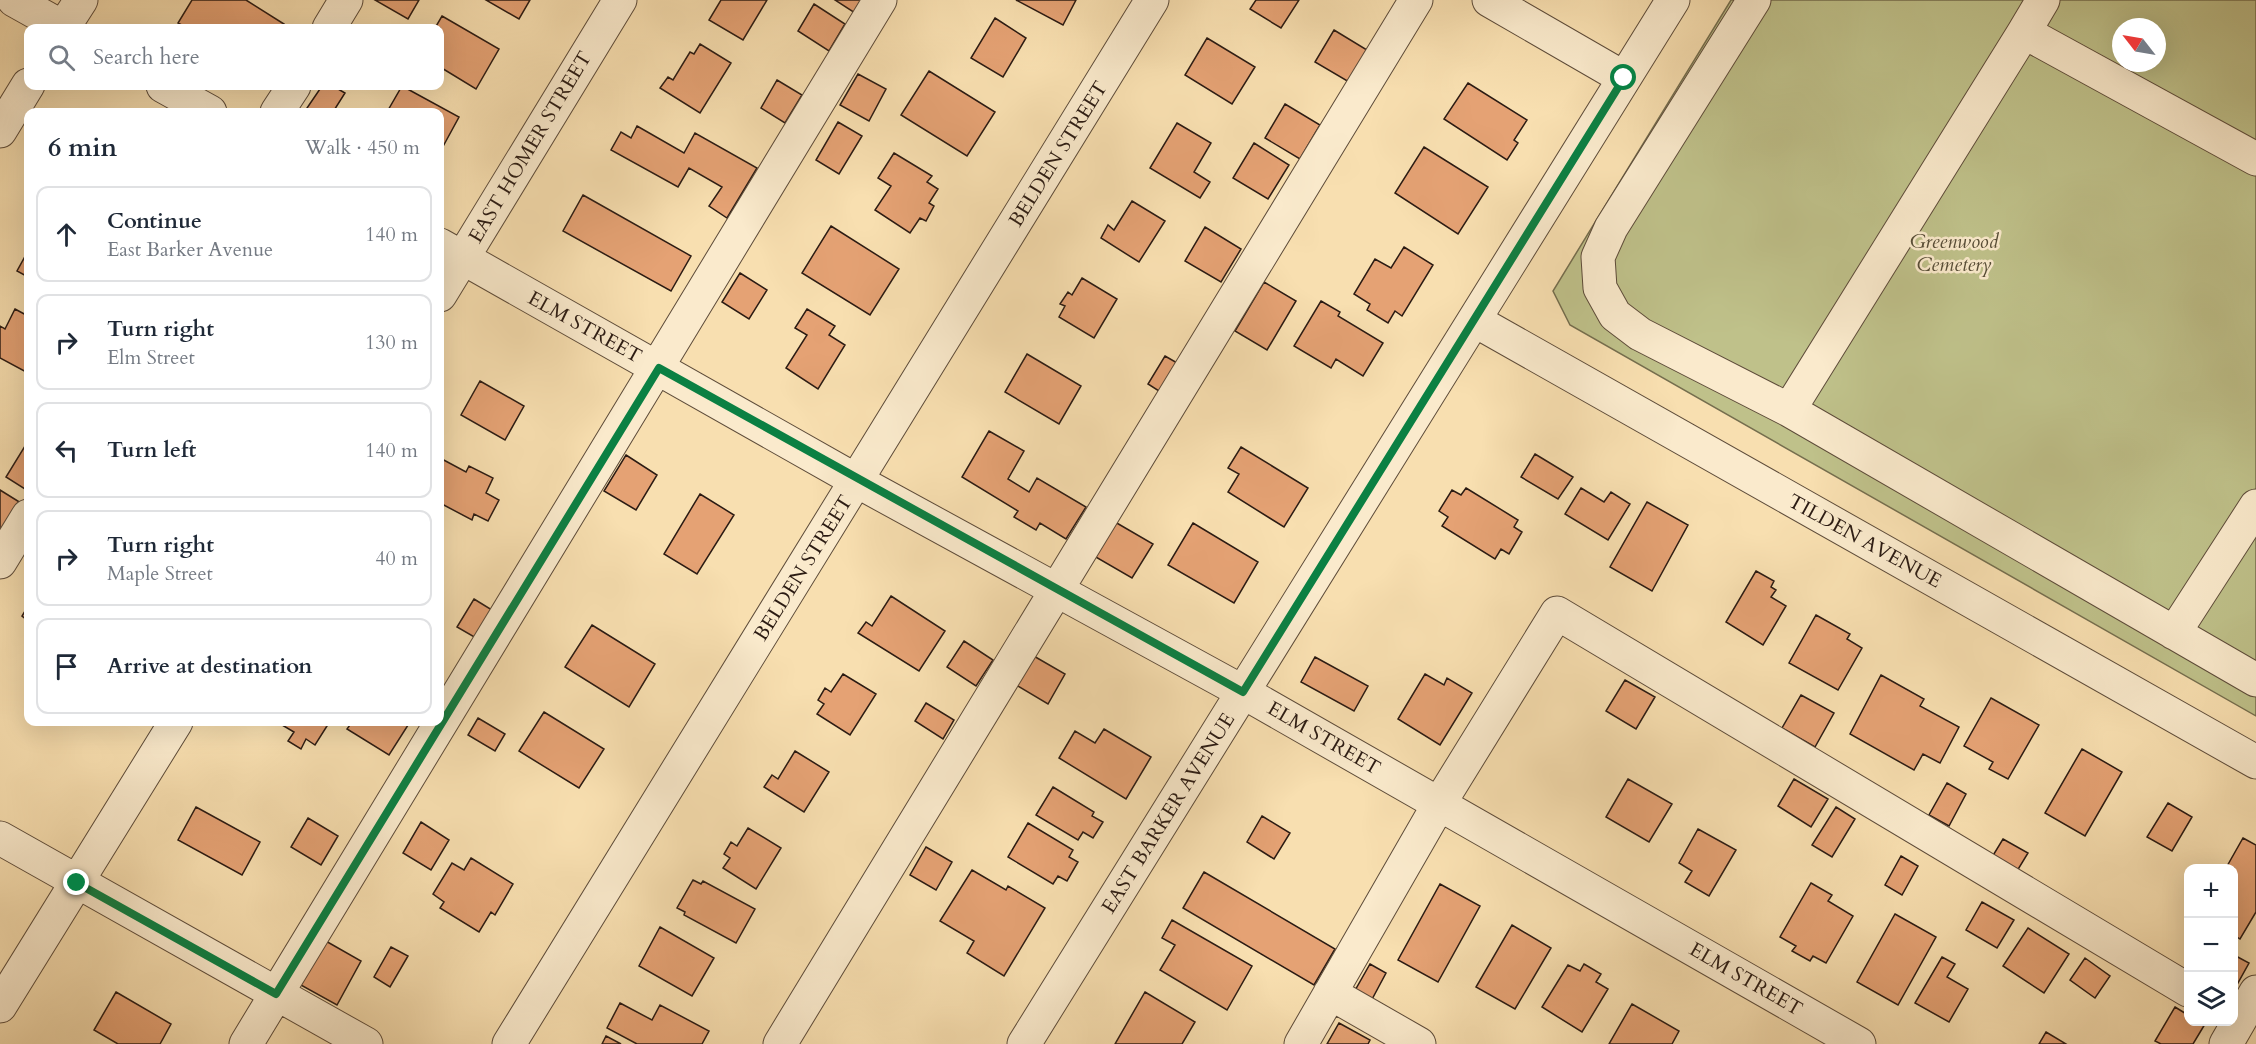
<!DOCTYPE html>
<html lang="en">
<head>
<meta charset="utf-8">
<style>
	body { margin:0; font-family:Cardo,serif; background:#f2f2f3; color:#1f2937 }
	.controls { position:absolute; right:18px; bottom:18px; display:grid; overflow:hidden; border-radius:12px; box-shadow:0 6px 24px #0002 }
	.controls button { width:54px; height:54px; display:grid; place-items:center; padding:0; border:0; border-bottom:2px solid #e0e1e3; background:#fff; color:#1f2937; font:30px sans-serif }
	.compass { position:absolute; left:2112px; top:18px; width:54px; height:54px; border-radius:50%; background:#fff; box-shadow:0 6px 24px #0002; rotate:301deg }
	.stop { position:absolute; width:18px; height:18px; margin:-14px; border:4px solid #0b8043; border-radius:50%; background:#fff }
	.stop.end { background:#0b8043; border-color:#fff; box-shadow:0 2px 6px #0008 }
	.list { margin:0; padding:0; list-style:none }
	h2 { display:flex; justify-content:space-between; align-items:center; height:78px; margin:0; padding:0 24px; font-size:26px }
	h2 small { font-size:20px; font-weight:400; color:#747a83 }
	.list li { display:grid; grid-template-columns:39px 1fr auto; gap:18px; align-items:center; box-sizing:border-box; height:96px; margin:0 12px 12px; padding:0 12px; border:2px solid #e0e1e3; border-radius:12px }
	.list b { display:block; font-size:22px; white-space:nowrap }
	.list p { margin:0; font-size:20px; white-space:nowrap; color:#747a83 }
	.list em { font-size:20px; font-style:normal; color:#747a83 }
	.icon { flex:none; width:33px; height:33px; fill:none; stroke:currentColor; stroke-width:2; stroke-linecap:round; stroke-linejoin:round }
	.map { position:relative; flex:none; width:2256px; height:1044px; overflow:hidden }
	.search { position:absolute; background:#fff; box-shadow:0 6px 24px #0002; left:24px; top:24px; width:420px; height:66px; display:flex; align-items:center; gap:15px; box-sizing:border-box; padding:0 21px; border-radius:12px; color:#747a83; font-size:22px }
	.panel { position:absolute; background:#fff; box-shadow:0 6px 24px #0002; left:24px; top:108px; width:420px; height:618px; border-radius:12px }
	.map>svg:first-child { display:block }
	.green { fill:#bfc18a; stroke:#756e4e; stroke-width:1.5; fill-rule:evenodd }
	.building { fill:#e5a274; stroke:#2b1b13; stroke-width:1.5 }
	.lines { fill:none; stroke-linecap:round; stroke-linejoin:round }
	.minor-casing { stroke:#5e4c3a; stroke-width:35 }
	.minor { stroke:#faeacc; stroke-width:33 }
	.route { stroke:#0b8043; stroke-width:8 }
	.labels { text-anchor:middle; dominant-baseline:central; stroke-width:5; stroke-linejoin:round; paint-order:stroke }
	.street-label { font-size:20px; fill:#2b1b13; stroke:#faeacc }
	.park-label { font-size:20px; font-style:italic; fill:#574d37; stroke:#faeacc }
</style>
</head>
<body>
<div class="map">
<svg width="2256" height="1044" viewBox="0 0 2256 1044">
	<rect width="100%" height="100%" fill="#f8dfb0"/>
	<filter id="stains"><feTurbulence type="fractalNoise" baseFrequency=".00333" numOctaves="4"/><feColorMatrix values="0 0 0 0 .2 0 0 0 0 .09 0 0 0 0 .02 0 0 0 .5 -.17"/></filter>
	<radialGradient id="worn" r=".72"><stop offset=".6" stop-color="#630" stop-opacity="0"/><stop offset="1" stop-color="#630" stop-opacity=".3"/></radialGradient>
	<path class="green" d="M1731,0H2256V716L1570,325L1553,291ZM2121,27H2157V63H2121Z"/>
	<path class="building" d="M192,0H246L284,24L281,28H187L178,23Z
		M375,0H419L408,19Z
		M486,0H530L519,19Z
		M721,0H767L743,40L709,20Z
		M835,0H863L855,13Z
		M1016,0H1076L1063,25Z
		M1256,0H1299L1281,28L1250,9Z
		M814,4L845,24L829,51L798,31Z
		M442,16L499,49L476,89L440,67V28H435Z
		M995,18L1026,38L1003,77L971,58Z
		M1334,30L1367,50L1349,82L1315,62Z
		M1207,38L1255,67L1232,104L1185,75Z
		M700,44L731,63L700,113L660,88L668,77L673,80L690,52L694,54Z
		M929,71L995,112L967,156L901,115Z
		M858,74L886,89L869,121L840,105Z
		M777,80L802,95L785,123L761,108Z
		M1468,83L1527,120L1514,140L1518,143L1507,160L1444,119Z
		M322,86H333L345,93L333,112H314L307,108Z
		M402,86L459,117L440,152V112H387Z
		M1285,104L1320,125L1300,159L1265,138Z
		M838,122L862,136L839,174L816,160Z
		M1177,123L1211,143L1194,172L1210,182L1200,198L1150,168Z
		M637,126L684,153L695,133L757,168L727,218L709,206L722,187L689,168L678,187L611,150L621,132L631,138Z
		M1254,143L1289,165L1268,199L1233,178Z
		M1424,147L1488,187L1458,234L1395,193Z
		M894,153L932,176L927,182L938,189L929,203L934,206L926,221L920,218L910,233L875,210L891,186L878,178Z
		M583,195L691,256L671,291L563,231Z
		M1132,201L1165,221L1139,262L1101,238L1108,225L1114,230Z
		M831,226L899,269L870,315L802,273Z
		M1205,227L1241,249L1221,282L1185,261Z
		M1404,247L1433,265L1402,316L1395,311L1388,323L1367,310L1370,304L1354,294L1375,259L1391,268Z
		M28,251V277L17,271Z
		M740,273L767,290L749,319L722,302Z
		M1082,278L1117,299L1094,338L1059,317L1065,306L1060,304L1068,292L1072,295Z
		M1264,282L1296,301L1267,350L1235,331Z
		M1321,301L1340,312L1338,316L1383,343L1363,376L1336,359L1331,368L1294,346Z
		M15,309L28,316V373L0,358V326L5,329Z
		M807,309L835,326L829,335L845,345L818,389L786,368L807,335L795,328Z
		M1027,354L1081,386L1059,424L1005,392Z
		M1165,356L1179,364L1162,393L1148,384Z
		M480,381L524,406L505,440L461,415Z
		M989,431L1024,451L1008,479L1029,492L1037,478L1086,507L1066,539L1040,523L1036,530L1014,517L1018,511L962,477Z
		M25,446L28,448V491L6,477Z
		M1241,447L1308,488L1284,527L1228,492L1239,474L1228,468Z
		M1535,454L1573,477L1558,499L1521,477Z
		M626,455L657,475L636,510L604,491Z
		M440,458L466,472L469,466L493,478L486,493L499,500L488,521L474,514L472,520L440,503Z
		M1466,488L1518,520L1514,527L1522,532L1509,554L1501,549L1495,559L1442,526L1448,517L1439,511L1452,490L1461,495Z
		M1581,488L1604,502L1611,492L1630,504L1608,540L1565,514Z
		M0,490L21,503L0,531Z
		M700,494L734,515L697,574L664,554Z
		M1647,502L1688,525L1652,591L1610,567Z
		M1115,522L1153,544L1132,578L1094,556Z
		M1193,523L1258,562L1234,603L1168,565Z
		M1756,571L1774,581L1771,587L1776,590L1771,597L1786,606L1763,645L1726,622Z
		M891,596L945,631L919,671L858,633L866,622L872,626Z
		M474,599L492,610L476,638L457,627Z
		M28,606V621L22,616Z
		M1816,615L1850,634L1847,639L1862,648L1838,690L1789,663Z
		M592,625L655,664L629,707L565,667Z
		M964,641L993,660L976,686L947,667Z
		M1032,655L1065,674L1048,704L1016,685Z
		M1315,657L1368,686L1354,711L1301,682Z
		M843,674L876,694L850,735L817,714L824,704L818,700L825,688L831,692Z
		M1425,674L1444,685L1447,678L1472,693L1440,745L1398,719Z
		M1881,675L1924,699L1920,706L1959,727L1940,763L1923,754L1914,770L1850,734Z
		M1625,680L1655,697L1636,729L1606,711Z
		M1801,695L1834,713L1815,747L1782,728Z
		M1991,698L2039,725L2008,779L1989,769L1993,762L1964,746Z
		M926,703L954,720L943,739L915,721Z
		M544,712L604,749L579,788L519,751Z
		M478,718L505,734L495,751L468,735Z
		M277,722H319L327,726L315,745L306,739L301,749L288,741L294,732Z
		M352,722H410L389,755L347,729Z
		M1104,729L1151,757L1126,799L1059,758L1075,731L1095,743Z
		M2082,749L2122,772L2085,836L2045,813Z
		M795,751L829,772L804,812L764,787L772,775L778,779Z
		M1628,779L1672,804L1649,842L1606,817Z
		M1794,779L1828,799L1811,827L1778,806Z
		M1947,783L1966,794L1949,826L1929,815Z
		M1053,787L1094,812L1092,816L1103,822L1093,838L1083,832L1078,840L1036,815Z
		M2168,803L2192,817L2172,851L2147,837Z
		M196,807L260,842L242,875L178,840Z
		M1836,807L1855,819L1832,857L1812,845Z
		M1262,816L1290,833L1274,859L1247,842Z
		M308,818L338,836L321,865L291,847Z
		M421,822L449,840L431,870L403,853Z
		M1028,823L1073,850L1069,857L1078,862L1067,881L1058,876L1053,884L1008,857Z
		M748,828L781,848L756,889L723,868L730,858L724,854L731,842L737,846Z
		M1698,829L1736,850L1709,896L1685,882L1692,871L1679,863Z
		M2243,838L2256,845V912L2240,939L2234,935V868H2226Z
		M2003,839L2028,853L2014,876L1989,862Z
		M926,847L952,862L936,890L910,875Z
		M1901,856L1918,866L1902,895L1885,885Z
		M471,858L513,884L495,915L491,912L479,932L440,908L444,902L433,894L452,863L464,870Z
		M972,870L1006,890L1008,886L1045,908L1004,976L967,953L974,941L940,921Z
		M1204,872L1335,949L1314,985L1183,908Z
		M693,880L701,884L703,881L755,909L736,943L684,915L685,912L677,908Z
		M1811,883L1832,895L1828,901L1853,916L1826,963L1813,956L1810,961L1792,951L1796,946L1780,937Z
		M1440,884L1480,906L1438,982L1398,960Z
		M1982,902L2014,920L1997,948L1966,930Z
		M1895,914L1936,937L1898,1005L1857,982Z
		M1172,920L1252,966L1227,1010L1160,970L1175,945L1162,938Z
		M1512,925L1551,948L1515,1009L1476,987Z
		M660,927L714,958L692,996L639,966Z
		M2028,928L2069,954L2044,993L2003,966Z
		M324,940L361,961L337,1005L299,984Z
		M391,947L408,956L390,987L374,977Z
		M2234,955L2249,963L2234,990Z
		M1942,957L1955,964L1947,977L1968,989L1949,1022L1915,1003Z
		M2085,958L2110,976L2095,998L2070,980Z
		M1370,964L1386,973L1370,1003L1353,994Z
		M1584,964L1601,974L1596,982L1608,989L1582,1032L1542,1007L1568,965L1580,971Z
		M116,992L171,1024L160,1044H118L94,1030Z
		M1145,992L1195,1022L1182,1044H1115Z
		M620,1003L652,1020L660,1005L709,1031L702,1044H637L607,1028Z
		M1632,1004L1679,1031L1672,1044H1609Z
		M2175,1007L2188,1015V1022L2205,1024L2193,1044H2161L2155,1041Z
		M1339,1023L1370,1040L1368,1044H1327Z
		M2046,1032L2066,1044H2039Z
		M606,1036L621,1044H602Z"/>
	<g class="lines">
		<g class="minor-casing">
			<path id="minor" d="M14,0L64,28
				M1489,0L1624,78
				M1754,0L1611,228L1598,257L1600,288L1615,315L1640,334L1789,410L2256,680
				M63,28L81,0
				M329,28L346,0
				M2024,32L2043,0
				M163,86L210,112
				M277,112L294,86
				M0,131L28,85
				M440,245L857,481L1243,692L1859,1044
				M440,295L620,0
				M1474,320L2256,762
				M1789,410L2024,32L2256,159
				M0,562L28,516
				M2174,633L2256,506
				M0,838L366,1044
				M1330,993L1419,1044
				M0,1006L176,722
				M246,1044L880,0
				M509,1044L1152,0
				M780,1044L1416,0
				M1024,1044L1673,0
				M1301,1044L1439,804L1557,613L2188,990
				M2226,1044L2256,992"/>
		</g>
		<use href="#minor" class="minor"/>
	</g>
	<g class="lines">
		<path class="route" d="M77,883L276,994L659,368L1243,692L1624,78"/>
	</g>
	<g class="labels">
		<g class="street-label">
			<text transform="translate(530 147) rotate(-59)">EAST HOMER STREET</text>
			<text transform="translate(1058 154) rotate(-58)">BELDEN STREET</text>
			<text transform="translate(585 327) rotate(29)">ELM STREET</text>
			<text transform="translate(1865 541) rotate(29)">TILDEN AVENUE</text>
			<text transform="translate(803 568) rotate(-58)">BELDEN STREET</text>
			<text transform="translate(1324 738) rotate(30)">ELM STREET</text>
			<text transform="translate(1168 813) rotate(-58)">EAST BARKER AVENUE</text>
			<text transform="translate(1746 979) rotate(30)">ELM STREET</text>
		</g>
		<g class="park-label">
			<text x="1954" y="241">Greenwood<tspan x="1954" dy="23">Cemetery</tspan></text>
		</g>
	</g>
	<rect width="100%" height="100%" filter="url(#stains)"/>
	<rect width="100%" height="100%" fill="url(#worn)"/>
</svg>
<div class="controls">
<button>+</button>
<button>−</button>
<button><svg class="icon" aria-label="layers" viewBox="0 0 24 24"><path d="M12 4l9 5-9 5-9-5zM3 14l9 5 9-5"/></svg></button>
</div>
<svg class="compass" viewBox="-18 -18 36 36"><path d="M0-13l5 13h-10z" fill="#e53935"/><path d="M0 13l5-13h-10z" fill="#747a83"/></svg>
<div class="stop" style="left:1624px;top:78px"></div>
<div class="stop end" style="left:77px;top:883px"></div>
<div class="search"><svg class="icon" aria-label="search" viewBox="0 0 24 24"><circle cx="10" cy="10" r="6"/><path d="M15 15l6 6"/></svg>Search here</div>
<section class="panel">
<h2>6 min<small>Walk · 450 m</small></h2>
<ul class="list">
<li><svg class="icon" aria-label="ahead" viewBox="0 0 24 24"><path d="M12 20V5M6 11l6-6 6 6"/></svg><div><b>Continue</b><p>East Barker Avenue</p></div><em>140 m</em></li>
<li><svg class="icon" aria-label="right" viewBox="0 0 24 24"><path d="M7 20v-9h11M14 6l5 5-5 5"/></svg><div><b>Turn right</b><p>Elm Street</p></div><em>130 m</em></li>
<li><svg class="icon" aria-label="left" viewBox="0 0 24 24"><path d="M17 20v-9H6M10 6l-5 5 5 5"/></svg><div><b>Turn left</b></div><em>140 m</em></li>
<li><svg class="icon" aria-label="right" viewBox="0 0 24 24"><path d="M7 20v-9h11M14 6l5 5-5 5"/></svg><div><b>Turn right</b><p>Maple Street</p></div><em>40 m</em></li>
<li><svg class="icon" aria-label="arrive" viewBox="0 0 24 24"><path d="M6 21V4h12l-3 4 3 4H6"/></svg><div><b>Arrive at destination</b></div></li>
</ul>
</section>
</div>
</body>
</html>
